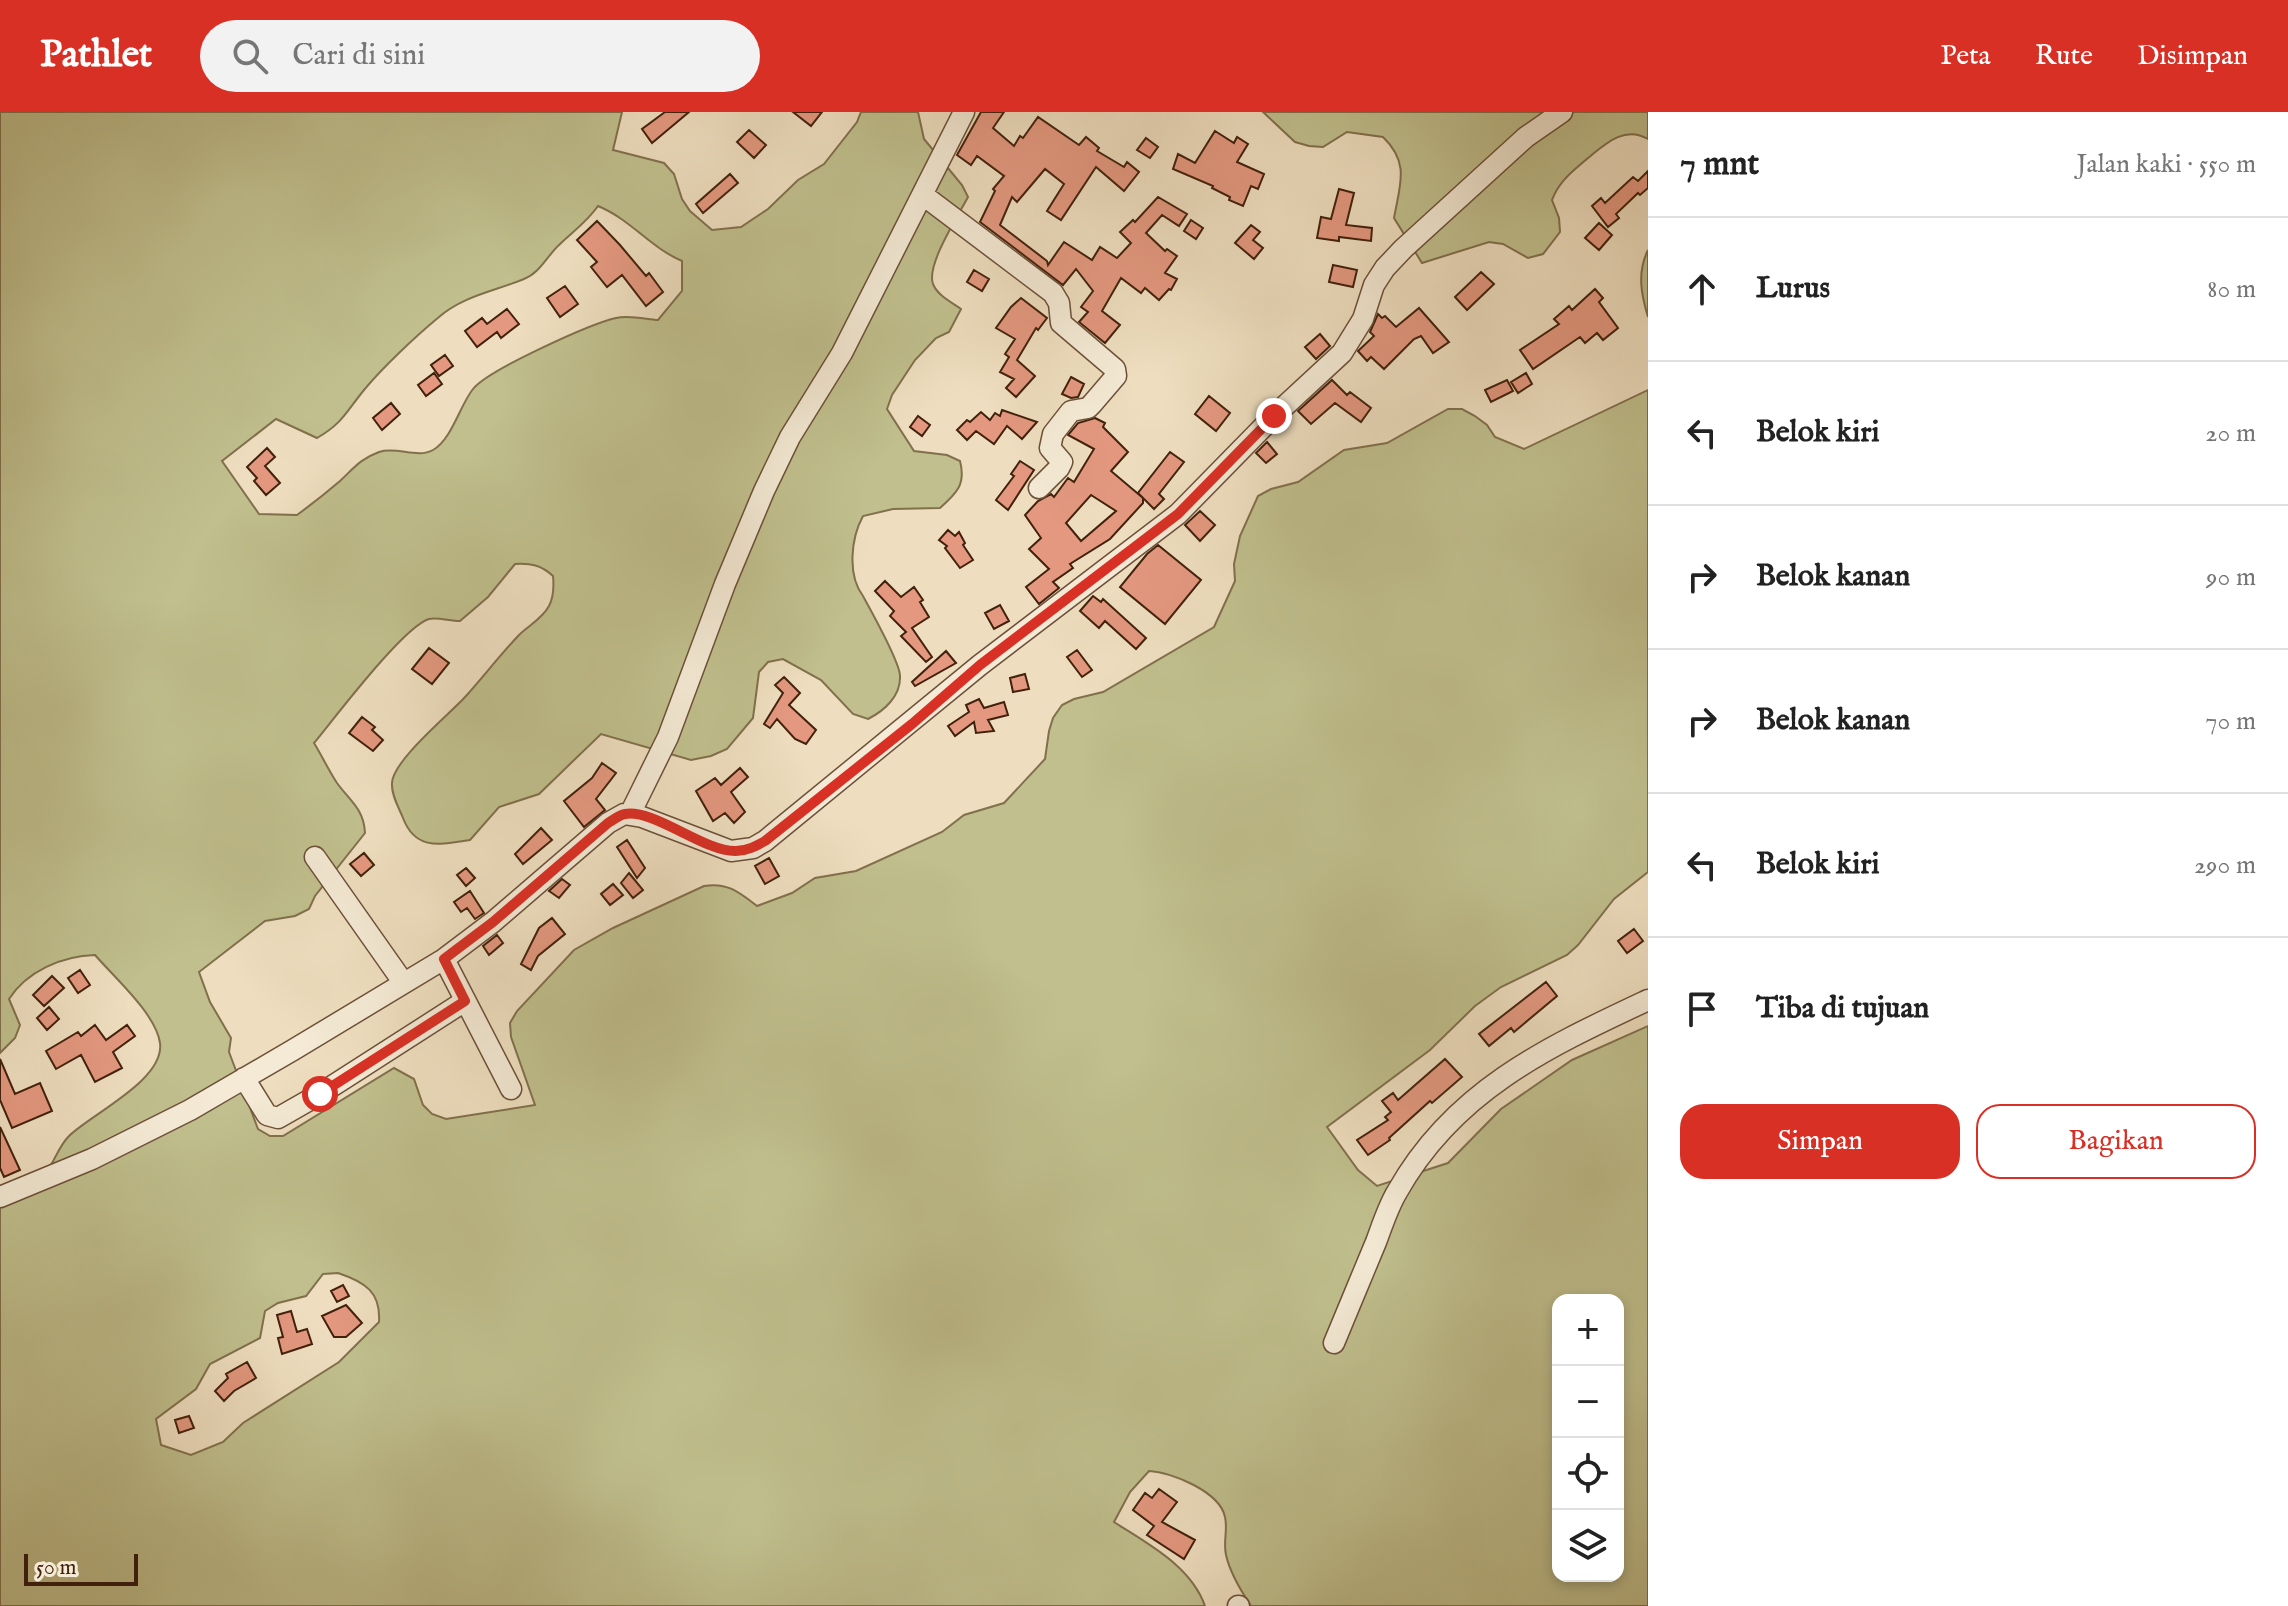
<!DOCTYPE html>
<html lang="id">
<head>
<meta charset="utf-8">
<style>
	body { margin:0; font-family:"IM FELL English",serif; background:#f2f2f2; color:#222 }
	.controls { position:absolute; right:24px; bottom:24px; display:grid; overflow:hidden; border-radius:16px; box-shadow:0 4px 12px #0003 }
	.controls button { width:72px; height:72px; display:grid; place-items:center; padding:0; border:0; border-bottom:2px solid #e0e0e0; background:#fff; color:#222; font:40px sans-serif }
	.scale { position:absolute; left:24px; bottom:20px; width:114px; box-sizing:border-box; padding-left:8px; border:4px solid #42210c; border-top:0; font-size:22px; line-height:28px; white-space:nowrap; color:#42210c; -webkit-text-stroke:6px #f4ead5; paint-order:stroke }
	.stop { position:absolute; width:24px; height:24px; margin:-18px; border:6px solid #d93025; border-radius:50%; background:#fff }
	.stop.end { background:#d93025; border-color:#fff; box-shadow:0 2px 8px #0008 }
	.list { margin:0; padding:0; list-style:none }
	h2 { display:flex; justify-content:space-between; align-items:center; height:104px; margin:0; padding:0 32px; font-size:34px }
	h2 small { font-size:26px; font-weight:400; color:#767676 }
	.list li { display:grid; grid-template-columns:52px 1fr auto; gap:24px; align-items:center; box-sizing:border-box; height:144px; padding:0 32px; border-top:2px solid #e0e0e0 }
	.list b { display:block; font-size:30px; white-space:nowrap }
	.list em { font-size:26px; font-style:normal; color:#767676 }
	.actions { display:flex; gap:16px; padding:24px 32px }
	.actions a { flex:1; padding:18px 0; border:2px solid #d93025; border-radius:24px; text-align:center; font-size:28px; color:#d93025 }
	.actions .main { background:#d93025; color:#fff }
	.icon { flex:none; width:44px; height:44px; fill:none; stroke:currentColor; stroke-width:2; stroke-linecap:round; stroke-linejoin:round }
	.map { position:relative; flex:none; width:1648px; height:1494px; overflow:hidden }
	header { display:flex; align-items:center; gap:48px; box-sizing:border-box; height:112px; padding:0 40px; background:#d93025; color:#fff }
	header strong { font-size:38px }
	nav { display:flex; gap:44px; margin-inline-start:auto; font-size:28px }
	.search { width:560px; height:72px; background:#f2f2f2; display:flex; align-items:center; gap:20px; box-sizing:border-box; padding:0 28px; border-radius:44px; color:#767676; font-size:30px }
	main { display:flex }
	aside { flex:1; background:#fff }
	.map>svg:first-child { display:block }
	.green { fill:#c0bf8d; stroke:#81704c; stroke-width:2; fill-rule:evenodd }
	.building { fill:#e3987f; stroke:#42210c; stroke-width:2; fill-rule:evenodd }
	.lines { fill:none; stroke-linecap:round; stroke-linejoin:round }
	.minor-casing { stroke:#6d5039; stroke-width:23 }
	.minor { stroke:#f4ead5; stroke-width:20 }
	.route { stroke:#d93025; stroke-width:10 }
</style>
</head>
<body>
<header>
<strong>Pathlet</strong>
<div class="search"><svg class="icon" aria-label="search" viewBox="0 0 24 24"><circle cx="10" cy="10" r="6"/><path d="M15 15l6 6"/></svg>Cari di sini</div>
<nav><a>Peta</a><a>Rute</a><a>Disimpan</a></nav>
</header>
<main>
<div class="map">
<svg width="1648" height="1494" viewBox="0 0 1648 1494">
	<rect width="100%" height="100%" fill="#eedebf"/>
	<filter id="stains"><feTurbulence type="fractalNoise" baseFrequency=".0025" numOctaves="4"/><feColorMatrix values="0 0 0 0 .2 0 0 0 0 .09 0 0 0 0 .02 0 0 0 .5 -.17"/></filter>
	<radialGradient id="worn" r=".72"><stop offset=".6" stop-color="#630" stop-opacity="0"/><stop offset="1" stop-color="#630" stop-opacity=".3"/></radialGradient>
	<path class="green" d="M0,0H622L613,38L664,51L674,62L682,87L690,99L712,118L741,115L768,97L798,68L824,52L857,10L861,0H918L924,27L962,73L968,85C958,104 926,153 933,172C938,184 951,190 961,197L949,220L936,226L915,248L892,283L887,297L914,339L947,343L960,349C966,372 957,381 940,396L893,397L863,404C851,426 847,463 863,484C871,499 900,550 900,564C901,584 884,599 868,607L853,602L821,568L783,547L768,550L759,560L753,606L727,637L711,644L691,648L601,622L539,682L499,695L470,728C442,732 416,740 403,706C399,696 391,683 392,671C393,648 450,602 466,584C484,564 500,543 519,523C529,513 542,507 549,494C554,484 554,474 553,464C541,453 531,451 515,452L488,485L460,509C450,509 437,505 429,507C403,515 334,607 314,631C322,644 329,659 337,671C350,689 364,697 365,721L315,784L309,797L295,804L265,809L199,860L210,890L231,926L229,940L258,1017L270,1024H283L394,956L414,967L423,993L432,1002L446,1007L535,993L511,925L510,911L517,899L574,838L613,816L704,774C727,770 739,780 757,794L792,781L815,766L856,759L942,720L964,703L1004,691L1045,647L1049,619L1053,606L1062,593L1074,587L1103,580L1214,515L1235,469L1234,452L1240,424L1258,384L1271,377L1298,370L1344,338L1387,331L1448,297H1462L1475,304L1487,313L1495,325L1524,337L1648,278V760L1614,787L1578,833L1567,843L1501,875L1475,894L1430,938L1327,1015L1358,1058L1377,1074L1448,1051L1501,997L1572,948L1648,914V1494H1251C1241,1479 1230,1461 1226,1443C1223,1430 1228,1418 1225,1405C1220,1380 1172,1360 1149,1359L1130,1380L1114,1410C1148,1432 1191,1454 1205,1494H0V1077C11,1074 26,1073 36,1068C54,1058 55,1038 69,1024C91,1002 165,968 160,931C156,902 114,865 95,843C62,844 27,859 9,887L20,913L15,926L0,941ZM598,94C630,107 651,136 682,149V179L658,208C645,207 629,203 616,206C590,212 488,258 473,277C460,293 452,327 433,338C417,347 397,334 379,340C360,347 354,356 340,369C326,381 312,392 297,403L259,402L222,349L276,307L317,326C343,311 346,300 364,278C383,255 416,224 439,205C463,184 495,179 524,167C540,161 547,144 559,133C572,120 587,110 598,94ZM338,1161C365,1170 381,1180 379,1210L339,1250L243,1311L223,1330L191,1343L161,1333L156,1307L196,1277L210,1252L260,1226L265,1199L278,1191L306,1184L323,1162ZM1558,1188H1618V1464H1558Z
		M1263,0H1648V27C1625,13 1605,32 1588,46C1572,60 1559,69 1552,88L1559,106L1560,120L1543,142L1528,146L1503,132L1489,130L1422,151L1394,106C1400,72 1410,51 1383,25L1347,20L1323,35L1309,34L1295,30Z
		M1648,138V205C1641,182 1637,160 1648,138Z"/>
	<path class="building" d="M665,0H689L652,31L642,17Z
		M793,0H822L811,14Z
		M981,0H1004L993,16L1014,34L1020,24L1023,26L1038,5L1079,33L1086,25L1099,36L1097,39L1124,55L1127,50L1139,60L1124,79L1096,55L1061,108L1047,99L1064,72L1045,57L1017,90L1012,85L1000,113L1047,149L1048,153L1064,130L1092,148L1100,135L1117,146L1131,131L1120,120L1133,108L1135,110L1158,85L1187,102L1179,114L1162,103L1146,121L1165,139L1167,137L1177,144L1165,161L1177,167L1171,178L1169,177L1159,188L1145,176L1141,181L1121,166L1102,199L1120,213L1105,231L1079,210L1088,200L1081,195L1093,179L1076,157L1063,173L980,110L995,79L993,77L1004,64L977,44L971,53L957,43Z
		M749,18L766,33L754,46L737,30Z
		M1215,19L1234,31L1237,25L1248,32L1237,50L1264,62L1258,77L1251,74L1243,94L1229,88L1230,85L1212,76L1213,74L1173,57L1178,42L1195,51Z
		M1146,26L1158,35L1150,46L1137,38Z
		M1648,59V76L1640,83L1638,81L1616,102L1619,106L1608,115L1592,94L1601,86L1605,91L1633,65L1638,69Z
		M730,62L738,71L703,101L696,92Z
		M1339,77L1354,81L1346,113L1372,116L1371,129L1339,125V129L1317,126L1321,105L1331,107Z
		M1191,108L1203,116L1196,127L1184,119Z
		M597,109L620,133L646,164L649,161L663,180L646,194L622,163L607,175L591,155L597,150L577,128Z
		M1599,111L1612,123L1599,138L1585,126Z
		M1251,113L1260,120L1253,128L1263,136L1254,147L1235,131Z
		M1333,153L1357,158L1353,175L1329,170Z
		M974,158L989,167L982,179L967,170Z
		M1481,160L1494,172L1467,198L1455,185Z
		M565,174L578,192L560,205L547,186Z
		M1595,177L1603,186L1599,190L1618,216L1603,228L1597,221L1585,231L1580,225L1533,257L1520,238L1559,212L1554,207L1569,194L1572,198Z
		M1021,186L1047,206L1038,218L1036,216L1017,248L1035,264L1016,285L1006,276L1014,267L1000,260L1009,245L1005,242L1015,227L996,216L1011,195Z
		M1419,196L1449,230L1433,241L1421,224L1414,227L1384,257L1371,245L1367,249L1358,239L1374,224L1370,220L1378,202L1382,206L1385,204L1396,215Z
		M507,197L519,212L501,226L497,220L477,235L465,219L482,206L487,212Z
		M1320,222L1330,234L1316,247L1305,235Z
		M445,243L453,254L439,264L431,253Z
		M434,261L442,272L426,284L418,273Z
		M1526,261L1532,272L1518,281L1511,270Z
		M1071,265L1084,272L1078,285L1071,286L1062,282Z
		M1332,268L1347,283L1350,280L1371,296L1361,310L1335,291L1311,312L1298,299Z
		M1507,268L1513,279L1491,290L1485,278Z
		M1209,284L1230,301L1216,319L1195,302Z
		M391,291L400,302L382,318L373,306Z
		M1002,298L1037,310L1022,327L1007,314L994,332L976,319L967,328L957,318L967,308L970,310L981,300L990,308L995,301L1000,304Z
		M918,304L930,313L922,324L910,315Z
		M1095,306L1105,311L1103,315L1128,340L1111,359L1143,386V391L1110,427L1070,452L1073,456L1053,470L1059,476L1039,492L1026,475L1049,457L1029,437L1041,426L1025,403L1038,389L1051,382L1054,385L1068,366L1074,370L1094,337L1068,323L1078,311ZM1091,383L1116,399L1081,429L1066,411Z
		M1267,330L1277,342L1266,351L1256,341Z
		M267,336L275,345L265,354L280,371L266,383L254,369L257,366L247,355Z
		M1170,340L1184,350L1159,382L1164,387L1154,397L1138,381Z
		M1020,349L1034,358L1008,398L996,388L1014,364L1011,362Z
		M1200,399L1215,413L1200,429L1185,413Z
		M948,418L955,424L959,420L965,431L963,433L973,448L960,456L945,436L947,434L939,428Z
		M1158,433L1201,468L1165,512L1120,475L1147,442Z
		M885,469L901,485L914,475L923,488L920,490L929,505L912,516L932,545L926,550L901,524L906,520L890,504L894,499L875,479Z
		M1093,484L1101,490L1103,487L1146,526L1136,537L1105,509L1099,516L1080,499Z
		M1000,493L1009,509L994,517L985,501Z
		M429,536L449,551L432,572L412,557Z
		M1077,538L1092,558L1082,565L1067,545Z
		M946,539L956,551L915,574L912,570Z
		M1025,562L1029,577L1013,580L1010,566Z
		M784,565L800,581L789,593L816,618L806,632L795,627L777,607L770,616L764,612L783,581L775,573Z
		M979,587L984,596L1004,590L1008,603L988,608L994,619L976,621L974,610L955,624L948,614L969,600L966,593Z
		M362,605L375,615L372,618L383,628L373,639L349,621Z
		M602,651L616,661L596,687L605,698L584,715L564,689L592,666Z
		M740,656L748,665L731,680L745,700L734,711L725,701L713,709L696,679L715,666L721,673Z
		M541,716L552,728L523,752L515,742Z
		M627,728L645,756L637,766L617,735Z
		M364,741L374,753L361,764L350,752Z
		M769,746L779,764L765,772L755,754Z
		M466,756L475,766L466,774L457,763Z
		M629,761L643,778L633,786L621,771Z
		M562,767L570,773L559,786L549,779Z
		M613,772L623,783L610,793L601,782Z
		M470,779L484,801L475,807L467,796L461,800L454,790Z
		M552,806L565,822L538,844L531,858L521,852L539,816Z
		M1634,817L1643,829L1627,841L1618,829Z
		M497,823L503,831L489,843L483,834Z
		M80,858L90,873L78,881L68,866Z
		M52,864L64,876L44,894L33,883Z
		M1546,870L1557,884L1514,920L1511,916L1489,934L1479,922Z
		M49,895L59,907L47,918L37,906Z
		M95,913L106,928L127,913L135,924L113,940L122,956L95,970L81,943L56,957L46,939L78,920L81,924Z
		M0,947L15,982L40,971L52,999L12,1016L0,988Z
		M1445,947L1462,965L1432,991L1430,989L1389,1026L1390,1028L1368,1043L1357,1028L1388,1008L1385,1005L1391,1000L1382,989L1393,981L1398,988Z
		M0,1015L20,1058L4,1065L0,1056Z
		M343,1173L349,1184L337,1190L331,1179Z
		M346,1193L362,1211L346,1225H334L322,1204Z
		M291,1199L297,1220L307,1217L312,1232L282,1242L278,1226L283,1225L277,1203Z
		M247,1250L256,1266L234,1279L224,1289L215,1279L228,1266L226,1262Z
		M189,1304L194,1316L179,1321L175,1308Z
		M1159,1377L1177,1390L1162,1410L1195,1428L1184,1447L1147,1423L1154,1414L1133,1398L1145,1381L1152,1386Z"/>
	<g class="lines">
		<g class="minor-casing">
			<path id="minor" d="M923,83L1053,181L1059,191L1061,211L1115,257L1116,264L1092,292L1088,296L1071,299L1053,322L1050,336L1062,350L1059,356L1039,376
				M630,702L668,625L725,472L764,379L790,325L842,241L964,0
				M315,745L403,870
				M444,847L511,977
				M244,966L267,1003L278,1006L320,982L465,889
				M0,1085L92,1047L190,998L293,938L444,847L493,810L608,711L624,702L642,705L731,739L753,736L765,729L980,553L1178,402L1274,304L1342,241L1363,207L1374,173L1385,156L1403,137L1526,25L1562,0
				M1334,1231C1348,1197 1362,1164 1376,1130C1382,1114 1388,1095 1397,1080C1454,978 1548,935 1648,888
				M1238,1494H1239"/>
		</g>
		<use href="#minor" class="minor"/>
	</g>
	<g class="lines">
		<path class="route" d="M320,982L465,889L444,847L493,810L608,711C613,708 619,703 625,702C655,697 704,740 736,739C747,739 756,734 765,729L912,612L980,553L1178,402L1274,304"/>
	</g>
	<rect width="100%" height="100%" filter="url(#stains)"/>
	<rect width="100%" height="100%" fill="url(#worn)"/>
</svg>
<div class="controls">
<button>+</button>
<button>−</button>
<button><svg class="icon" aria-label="locate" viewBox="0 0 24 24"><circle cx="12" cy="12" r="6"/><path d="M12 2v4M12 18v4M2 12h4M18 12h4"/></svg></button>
<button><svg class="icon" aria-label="layers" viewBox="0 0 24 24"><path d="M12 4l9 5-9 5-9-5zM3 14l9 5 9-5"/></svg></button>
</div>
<div class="scale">50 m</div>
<div class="stop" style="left:320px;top:982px"></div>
<div class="stop end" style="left:1274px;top:304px"></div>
</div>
<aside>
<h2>7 mnt<small>Jalan kaki · 550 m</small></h2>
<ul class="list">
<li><svg class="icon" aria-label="ahead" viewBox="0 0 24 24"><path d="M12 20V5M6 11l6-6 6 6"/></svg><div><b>Lurus</b></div><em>80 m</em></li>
<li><svg class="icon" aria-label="left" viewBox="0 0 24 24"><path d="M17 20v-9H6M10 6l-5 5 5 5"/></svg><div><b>Belok kiri</b></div><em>20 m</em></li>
<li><svg class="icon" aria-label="right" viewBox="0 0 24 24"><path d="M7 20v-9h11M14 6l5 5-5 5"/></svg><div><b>Belok kanan</b></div><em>90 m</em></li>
<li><svg class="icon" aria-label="right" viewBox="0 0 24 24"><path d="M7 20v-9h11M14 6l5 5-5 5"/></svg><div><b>Belok kanan</b></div><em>70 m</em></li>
<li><svg class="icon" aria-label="left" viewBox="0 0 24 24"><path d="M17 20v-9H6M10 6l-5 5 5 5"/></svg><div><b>Belok kiri</b></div><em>290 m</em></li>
<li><svg class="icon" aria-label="arrive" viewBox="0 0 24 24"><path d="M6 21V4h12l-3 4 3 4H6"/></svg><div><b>Tiba di tujuan</b></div></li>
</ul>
<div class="actions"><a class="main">Simpan</a><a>Bagikan</a></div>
</aside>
</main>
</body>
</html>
